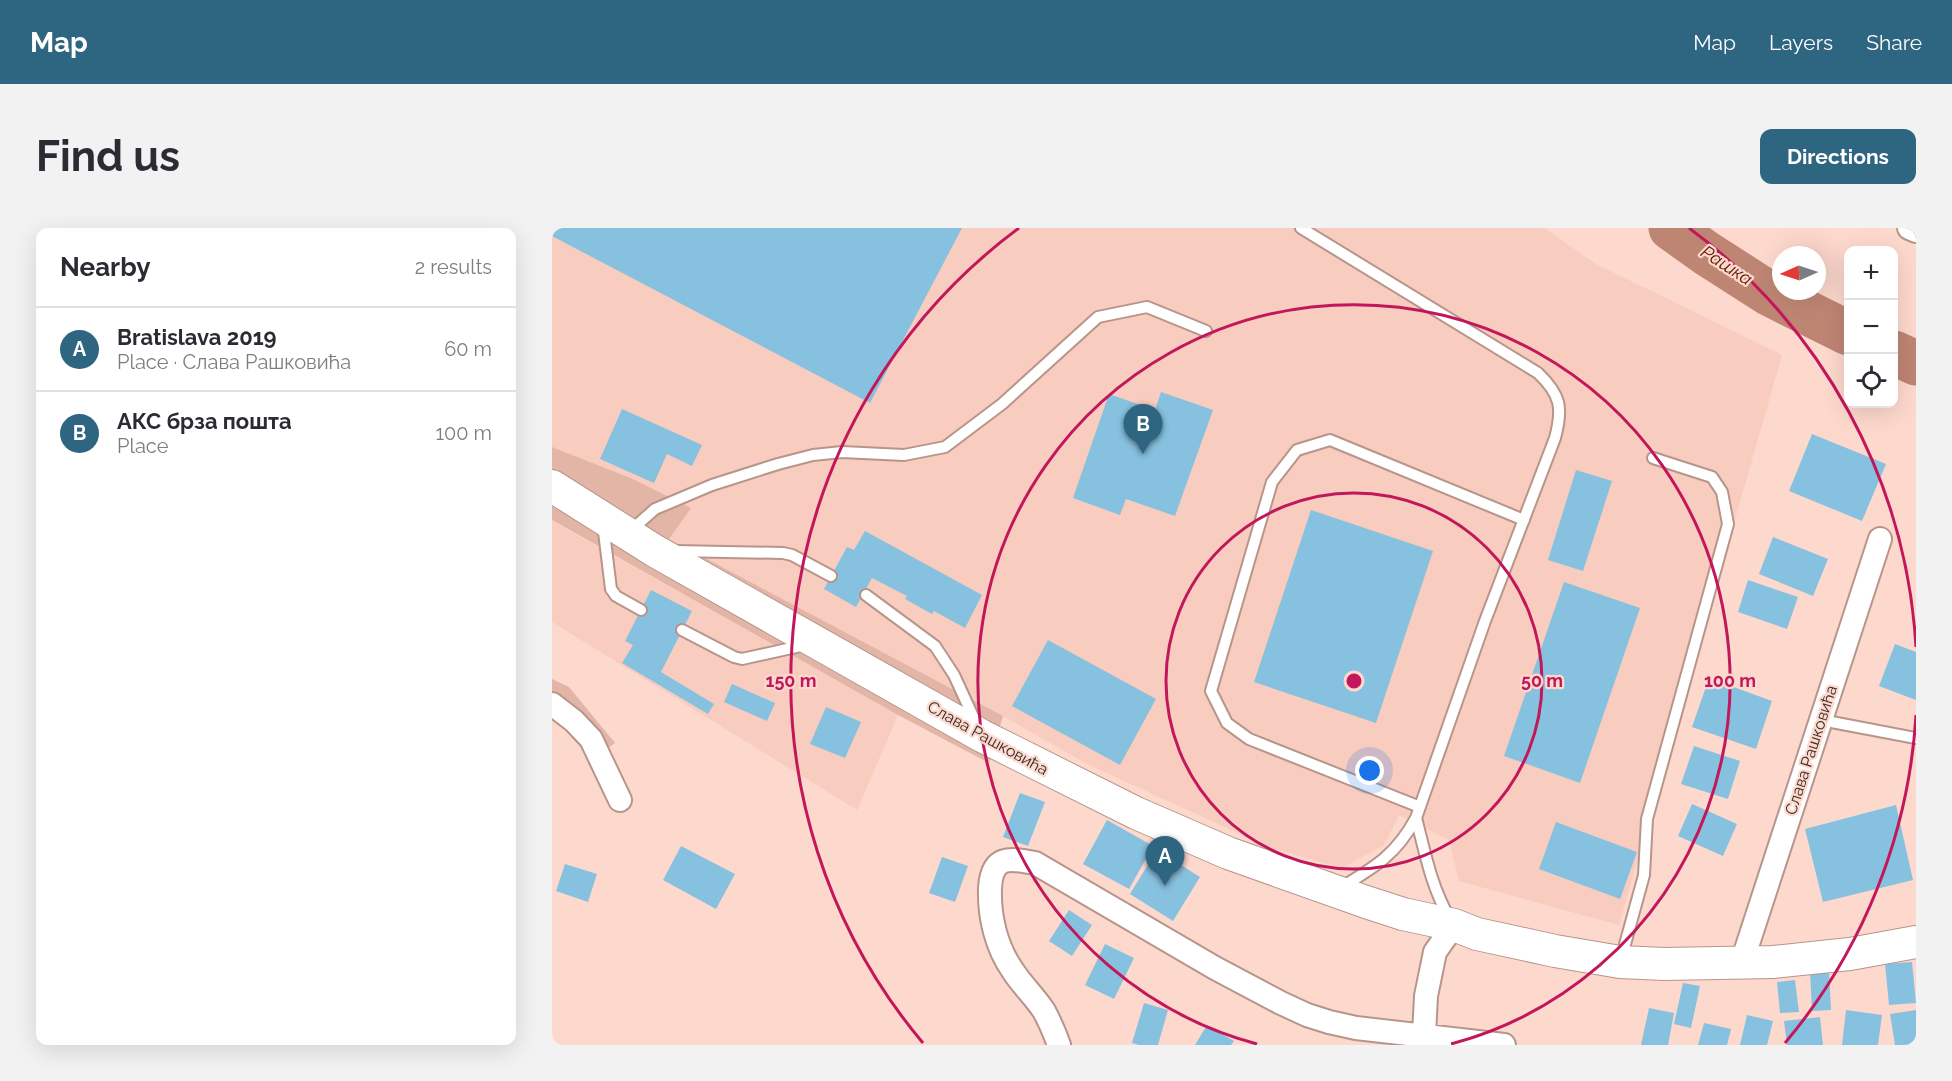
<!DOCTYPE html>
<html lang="en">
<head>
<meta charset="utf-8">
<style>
	body { margin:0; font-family:Raleway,sans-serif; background:#f2f2f3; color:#2b2b33 }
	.controls { position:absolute; right:18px; top:18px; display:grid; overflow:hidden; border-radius:12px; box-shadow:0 6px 24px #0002 }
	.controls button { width:54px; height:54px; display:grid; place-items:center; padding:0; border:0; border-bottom:2px solid #e1e1e2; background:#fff; color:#2b2b33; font:30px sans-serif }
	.compass { position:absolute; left:1220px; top:18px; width:54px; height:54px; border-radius:50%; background:#fff; box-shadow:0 6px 24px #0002; rotate:267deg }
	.you { position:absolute; left:818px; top:543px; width:21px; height:21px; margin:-15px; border:4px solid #fff; border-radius:50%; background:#1a73e8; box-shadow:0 0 0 9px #1a73e833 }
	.badge { display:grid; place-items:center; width:39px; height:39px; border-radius:50%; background:#2e6580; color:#fff; font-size:20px; font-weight:700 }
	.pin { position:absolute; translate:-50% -50px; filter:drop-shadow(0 2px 3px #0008) }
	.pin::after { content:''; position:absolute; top:32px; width:21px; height:18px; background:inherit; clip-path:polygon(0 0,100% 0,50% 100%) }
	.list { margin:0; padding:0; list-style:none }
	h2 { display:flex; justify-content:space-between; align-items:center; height:78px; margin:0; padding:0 24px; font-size:26px }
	h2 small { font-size:20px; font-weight:400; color:#7c7c81 }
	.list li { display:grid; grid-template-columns:39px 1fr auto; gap:18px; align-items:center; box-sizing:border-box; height:84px; padding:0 24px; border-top:2px solid #e1e1e2 }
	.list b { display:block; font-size:22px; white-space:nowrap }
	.list p { margin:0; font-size:20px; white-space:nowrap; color:#7c7c81 }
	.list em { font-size:20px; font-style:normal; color:#7c7c81 }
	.icon { flex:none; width:33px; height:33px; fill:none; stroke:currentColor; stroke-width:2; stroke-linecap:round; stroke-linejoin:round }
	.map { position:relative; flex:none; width:1364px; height:817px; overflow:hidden; border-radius:12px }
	header { display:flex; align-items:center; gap:36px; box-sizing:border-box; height:84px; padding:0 30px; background:#2e6580; color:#fff }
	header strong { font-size:28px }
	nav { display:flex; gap:33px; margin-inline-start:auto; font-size:21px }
	.intro { display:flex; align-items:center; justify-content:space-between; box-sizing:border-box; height:144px; padding:0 36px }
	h1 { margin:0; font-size:42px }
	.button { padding:15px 27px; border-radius:12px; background:#2e6580; color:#fff; font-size:21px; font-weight:700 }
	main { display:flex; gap:36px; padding:0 36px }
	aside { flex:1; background:#fff; border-radius:12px; box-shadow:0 6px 24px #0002 }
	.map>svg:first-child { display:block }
	.built { fill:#f8ccbe }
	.green { fill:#e3b5a6 }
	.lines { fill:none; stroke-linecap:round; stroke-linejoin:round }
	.river { stroke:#be8573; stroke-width:45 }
	.building { fill:#87c1e0 }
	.lane-casing { stroke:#b7958a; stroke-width:14 }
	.street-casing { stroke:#b7958a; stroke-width:26 }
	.secondary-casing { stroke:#b7958a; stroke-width:34 }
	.lane { stroke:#fff; stroke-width:10 }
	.street { stroke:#fff; stroke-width:22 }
	.secondary { stroke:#fff; stroke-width:32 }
	.ring { fill:none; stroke:#c2185b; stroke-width:3 }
	.labels { text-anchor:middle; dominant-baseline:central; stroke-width:4.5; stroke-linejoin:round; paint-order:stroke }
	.street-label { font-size:16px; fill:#372a25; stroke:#fdd8cd }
	.water-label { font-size:18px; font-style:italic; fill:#5a1600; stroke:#fdd8cd }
	.centre { fill:#c2185b; stroke:#fdd8cd; stroke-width:3 }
	.ring-label { font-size:18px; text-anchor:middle; font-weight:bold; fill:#c2185b; stroke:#fdd8cd; stroke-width:4.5; stroke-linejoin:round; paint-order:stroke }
</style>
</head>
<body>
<header>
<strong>Map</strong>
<nav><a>Map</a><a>Layers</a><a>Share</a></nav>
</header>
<div class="intro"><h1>Find us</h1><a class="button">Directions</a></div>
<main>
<aside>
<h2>Nearby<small>2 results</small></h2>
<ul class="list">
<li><span class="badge">A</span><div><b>Bratislava 2019</b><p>Place · Слава Рашковића</p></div><em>60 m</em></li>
<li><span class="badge">B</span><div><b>АКС брза пошта</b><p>Place</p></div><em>100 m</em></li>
</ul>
</aside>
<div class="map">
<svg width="1364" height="817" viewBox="0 0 1364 817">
	<rect width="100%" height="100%" fill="#fdd8cd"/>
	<path class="built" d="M0,0H992L1044,36L1230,127L1067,697L907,653L897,612L847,587L832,617L790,640L719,620L535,536L451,488L116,311L138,280L81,251L0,219Z
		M0,293L346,487L305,582L0,394Z"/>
	<path class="green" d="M0,219L81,251L139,280L117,311L451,488L437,535L346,487L0,292Z
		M0,451L17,459L63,515L40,532L17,502L0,489Z"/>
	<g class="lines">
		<path class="river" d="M1119,0L1154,25L1218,66L1296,105
			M1342,125L1364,135"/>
	</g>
	<path class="building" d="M0,0H410L318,175L0,8Z
		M609,164L661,182L623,288L574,271L568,287L521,270L557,166L603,182Z
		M70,181L150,217L140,238L115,226L102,255L48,231Z
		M1260,206L1334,236L1310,293L1237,263Z
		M1024,242L1060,253L1031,343L996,332Z
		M759,282L881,323L824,495L702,454Z
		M313,303L430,367L413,400L382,383L380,386L353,371L355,368L320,350L304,379L272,361L295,319L302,322Z
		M1221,309L1276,331L1261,368L1207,346Z
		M1196,352L1246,369L1235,401L1186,384Z
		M1012,354L1088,380L1028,555L952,528Z
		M99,362L140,383L109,444L162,476L156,486L70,435L81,417L73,413Z
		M496,412L604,471L568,537L460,478Z
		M1343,416L1364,424V472L1327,458Z
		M1157,450L1220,473L1204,521L1140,499Z
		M180,456L223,475L215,493L172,474Z
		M274,479L309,494L293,530L258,516Z
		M1142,518L1188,533L1176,571L1129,556Z
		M468,565L493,574L476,618L451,609Z
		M1140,576L1185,596L1171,628L1126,608Z
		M1344,577L1361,652L1271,674L1253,601Z
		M555,592L601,618L577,661L531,636Z
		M1004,594L1085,624L1068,671L987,641Z
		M129,618L183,646L164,681L111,652Z
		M605,622L648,649L621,693L578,666Z
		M390,629L416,638L403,674L377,665Z
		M13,636L45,646L36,674L4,663Z
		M517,682L540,697L520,728L497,713Z
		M553,716L582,730L562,771L533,757Z
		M1360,734L1364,775L1337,777L1333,736Z
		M1277,742L1279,782L1260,783L1258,743Z
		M1243,752L1247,784L1228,785L1225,754Z
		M1131,755L1148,758L1139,800L1122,796Z
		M592,775L616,782L606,817H587L580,815Z
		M1097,780L1122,785L1116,817H1089Z
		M1294,782L1330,787L1326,817H1290Z
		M1364,782V817H1343L1338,786Z
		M1195,787L1221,793L1215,817H1188Z
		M1268,789L1271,817H1235L1232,793Z
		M1152,795L1179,801L1175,817H1146Z
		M655,797L682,813L679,817H643Z"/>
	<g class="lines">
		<g class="lane-casing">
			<path id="lane" d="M749,0L986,145C1009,167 1011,180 1003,210L933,393L864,590C844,627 823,639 788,660
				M51,296L59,361L64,368L89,382
				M77,304L103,281L160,257L226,236L261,227L290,224L352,227L393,219L450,176L546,89L595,79L654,103
				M122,323L231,325L240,327L279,348
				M314,367L383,418L402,447L424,495
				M130,402L182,429L190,431L253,417
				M1269,492L1364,510
				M868,579L697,511L675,495L659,463L720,254L745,222L778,212L972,292
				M864,590C873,624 879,658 897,689
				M1069,731L1092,647L1095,591L1176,296L1170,264L1160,249L1101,230"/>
		</g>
		<g class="street-casing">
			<path id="street" d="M1357,0L1364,3
				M0,476L22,493L39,511L68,572
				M1190,734L1328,311
				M872,807L874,768L883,724L902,697
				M507,817C503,806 498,794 492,783C483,769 470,757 461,743C444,719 437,688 438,660C440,627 457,630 483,635L663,740L729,775L755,787L777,794L804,800L952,817"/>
		</g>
		<g class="secondary-casing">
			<path id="secondary" d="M0,258L103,323L430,508L584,585L676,625L814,674L851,686L902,697L925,706L1003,723L1068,734L1112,736L1221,734L1298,726L1364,714"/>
		</g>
		<use href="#lane" class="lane"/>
		<use href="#street" class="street"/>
		<use href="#secondary" class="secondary"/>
	</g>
	<g class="ring">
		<circle cx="802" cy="453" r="188"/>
		<path d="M705 816A376 376 0 1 1 899 816"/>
		<path d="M1364 487A563 563 0 0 1 1233 815M371 815A563 563 0 0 1 467 0M1137 0A563 563 0 0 1 1364 419"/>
	</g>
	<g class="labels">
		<g class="street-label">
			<text transform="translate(436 510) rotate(29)">Слава Рашковића</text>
			<text transform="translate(1259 522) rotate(-72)">Слава Рашковића</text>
		</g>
		<g class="water-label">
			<text transform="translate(1175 37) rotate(33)">Рашка</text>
		</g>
	</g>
	<circle cx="802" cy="453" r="9" class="centre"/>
	<g class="ring-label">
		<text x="990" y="459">50 m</text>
		<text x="1178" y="459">100 m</text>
		<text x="239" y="459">150 m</text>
	</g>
</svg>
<div class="controls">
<button>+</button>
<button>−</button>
<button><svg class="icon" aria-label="locate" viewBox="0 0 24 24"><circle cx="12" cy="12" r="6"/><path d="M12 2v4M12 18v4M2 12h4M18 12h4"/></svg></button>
</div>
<svg class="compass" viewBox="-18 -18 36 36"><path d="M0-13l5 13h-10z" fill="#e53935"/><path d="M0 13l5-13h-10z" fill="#7c7c81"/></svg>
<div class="you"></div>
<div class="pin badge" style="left:613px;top:658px">A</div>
<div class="pin badge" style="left:591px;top:226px">B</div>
</div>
</main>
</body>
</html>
